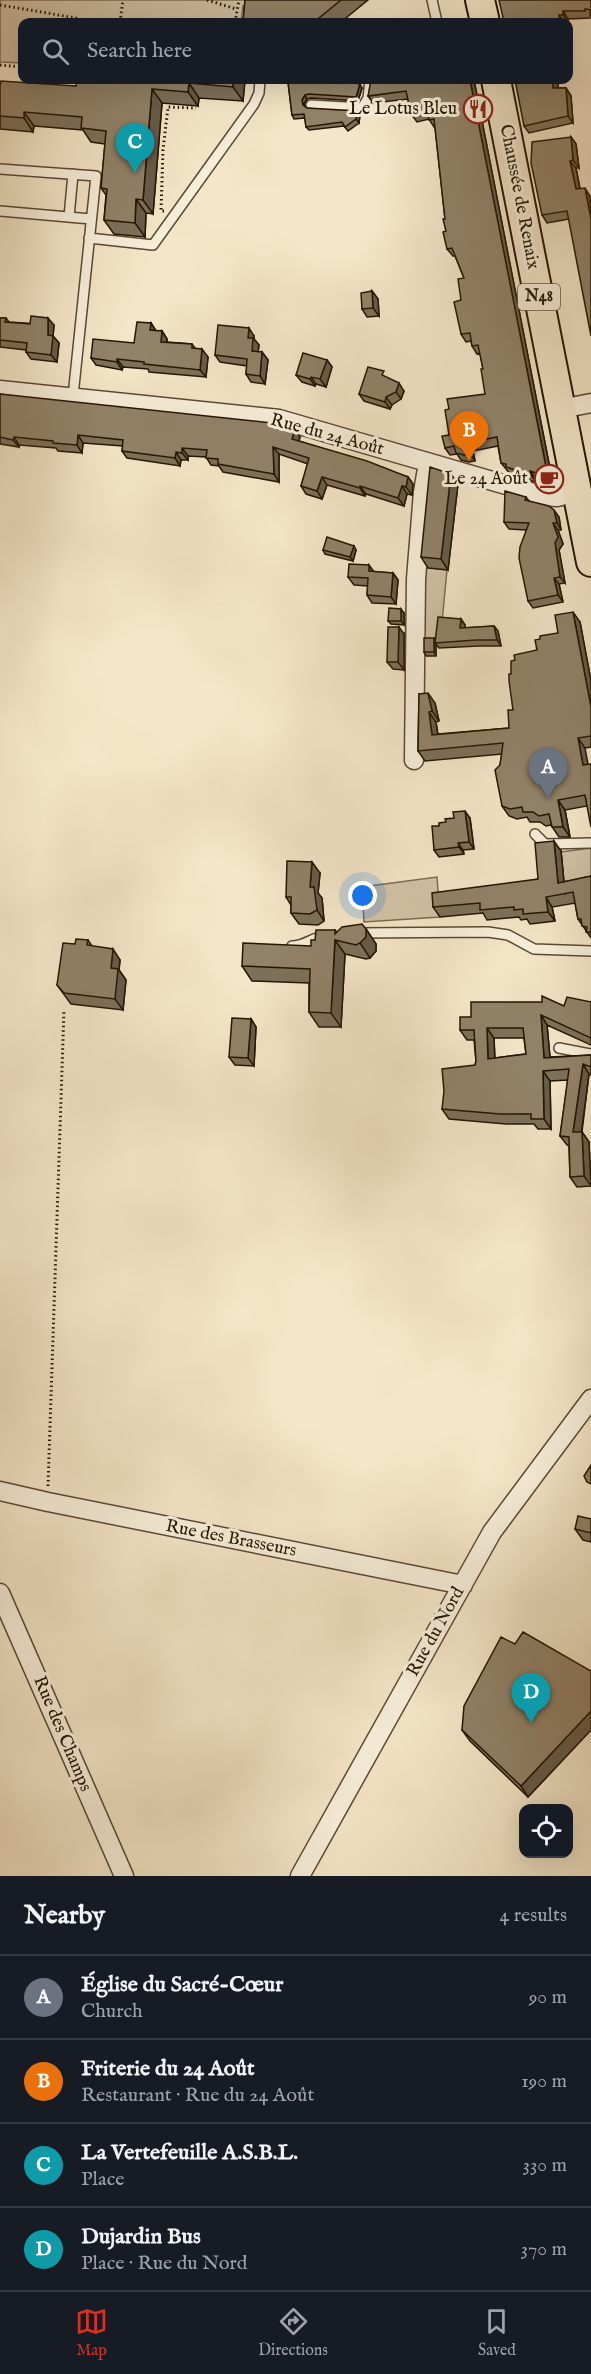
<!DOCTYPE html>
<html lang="en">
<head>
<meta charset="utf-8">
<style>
	body { margin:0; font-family:"IM FELL English",serif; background:#20242c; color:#f1f3f6 }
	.controls { position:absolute; right:18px; bottom:18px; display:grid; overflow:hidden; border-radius:12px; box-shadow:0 6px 24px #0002 }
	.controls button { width:54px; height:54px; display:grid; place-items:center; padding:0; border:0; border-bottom:2px solid #363941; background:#171b24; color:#f1f3f6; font:30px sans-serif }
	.you { position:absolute; left:363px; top:896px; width:21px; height:21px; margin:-15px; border:4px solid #fff; border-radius:50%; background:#1a73e8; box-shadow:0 0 0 9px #1a73e833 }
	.badge { display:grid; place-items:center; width:39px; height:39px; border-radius:50%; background:#d93025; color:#fff; font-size:20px; font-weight:700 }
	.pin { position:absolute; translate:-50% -50px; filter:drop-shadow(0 2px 3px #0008) }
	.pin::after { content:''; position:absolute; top:32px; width:21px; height:18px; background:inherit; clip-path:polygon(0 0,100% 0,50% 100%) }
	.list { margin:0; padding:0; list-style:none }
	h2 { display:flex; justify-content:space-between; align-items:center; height:78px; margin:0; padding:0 24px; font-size:26px }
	h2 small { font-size:20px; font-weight:400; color:#9ea1a6 }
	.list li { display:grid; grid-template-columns:39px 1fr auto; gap:18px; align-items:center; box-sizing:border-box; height:84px; padding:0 24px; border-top:2px solid #363941 }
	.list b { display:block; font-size:22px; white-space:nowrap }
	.list p { margin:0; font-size:20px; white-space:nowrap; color:#9ea1a6 }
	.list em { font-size:20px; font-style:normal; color:#9ea1a6 }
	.icon { flex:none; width:33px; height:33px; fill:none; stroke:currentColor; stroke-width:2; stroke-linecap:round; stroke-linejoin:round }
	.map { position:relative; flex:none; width:591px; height:1876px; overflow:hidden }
	.search { position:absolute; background:#171b24; box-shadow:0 6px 24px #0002; left:18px; right:18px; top:18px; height:66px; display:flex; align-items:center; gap:15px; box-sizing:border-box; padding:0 21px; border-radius:12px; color:#9ea1a6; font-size:22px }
	.sheet { height:414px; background:#171b24 }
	nav { display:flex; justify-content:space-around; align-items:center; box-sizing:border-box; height:84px; border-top:2px solid #363941; background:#171b24; font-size:16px; color:#9ea1a6 }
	nav a { display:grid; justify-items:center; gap:3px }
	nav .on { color:#d93025 }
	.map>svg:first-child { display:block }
	.green { fill:#d1c2a6; stroke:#7b6c54; stroke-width:1.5 }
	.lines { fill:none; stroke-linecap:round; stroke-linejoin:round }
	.service-casing { stroke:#594934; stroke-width:12 }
	.minor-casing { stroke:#594934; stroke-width:21 }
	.primary-casing { stroke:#251502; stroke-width:32 }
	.path { stroke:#251502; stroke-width:3; stroke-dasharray:1.5 3; stroke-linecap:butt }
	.service { stroke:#f8efdb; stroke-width:9 }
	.minor { stroke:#f8efdb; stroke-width:18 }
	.primary { stroke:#f4e6c8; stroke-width:28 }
	.wall { fill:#7d705a; stroke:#251502; stroke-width:1.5; fill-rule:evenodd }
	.shaded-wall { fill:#665b4a; stroke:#251502; stroke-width:1.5 }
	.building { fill:#918269; stroke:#251502; stroke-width:1.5; fill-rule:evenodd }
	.labels { text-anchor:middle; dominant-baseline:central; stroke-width:6; stroke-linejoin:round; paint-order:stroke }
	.shield { fill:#f8efdb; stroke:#645643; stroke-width:1.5 }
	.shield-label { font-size:16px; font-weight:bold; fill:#251502 }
	.poi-label { font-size:18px; fill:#251502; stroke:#f8efdb; text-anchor:end }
	.street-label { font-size:18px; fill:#251502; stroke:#f8efdb }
</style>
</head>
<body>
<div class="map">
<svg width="591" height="1876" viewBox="0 0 591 1876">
	<rect width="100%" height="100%" fill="#f4e6c8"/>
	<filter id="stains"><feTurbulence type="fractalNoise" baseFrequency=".00333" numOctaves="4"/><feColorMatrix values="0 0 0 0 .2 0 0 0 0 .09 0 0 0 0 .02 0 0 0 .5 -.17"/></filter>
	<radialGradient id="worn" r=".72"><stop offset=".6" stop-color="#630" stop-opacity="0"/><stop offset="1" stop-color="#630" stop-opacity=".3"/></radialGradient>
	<path class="green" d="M0,0H253L243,6L241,22H22V63L0,62Z
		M424,567L447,570L440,643L422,642Z
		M591,848V888L564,887L561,852Z
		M437,877L440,917L364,922L362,887Z"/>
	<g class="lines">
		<g class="service-casing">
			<path id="service" d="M432,0L437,22
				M311,105L362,108L368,98L370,80
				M0,169L96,176L73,396
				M0,211L91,219
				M69,217L73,174
				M89,238L153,245L254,104L259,93L260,80
				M535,834L545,844L591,843
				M357,933L488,932L508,935L534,949L591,951
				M292,946C305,946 312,937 326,936
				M559,1048L591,1054"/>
		</g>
		<g class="minor-casing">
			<path id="minor" d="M0,390L279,419L544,496L557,497L577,492
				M561,409L591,403
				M414,760L416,579L423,492L428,463
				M0,1491L48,1502L463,1585
				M0,1593L124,1876
				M300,1876L492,1532L591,1399"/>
		</g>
		<g class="primary-casing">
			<path id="primary" d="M480,0L485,22
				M496,80L591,562"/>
		</g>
		<path class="path" d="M207,0L236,9
			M0,5L76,18L83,22
			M120,22L123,0
			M235,22L239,0
			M0,65L22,67
			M164,211H161L163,150L168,107L196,108
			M48,1486L64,1010"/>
		<use href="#service" class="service"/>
		<use href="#minor" class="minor"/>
		<use href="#primary" class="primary"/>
	</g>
	<path class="wall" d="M245,0H368L341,22H243Z
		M591,0L590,18L568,19V22H504Z
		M245,80L243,101L199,98L198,106L162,103L153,214L146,213L145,237L114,234L104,220L106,195L101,188L105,144L91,142L83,130L34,126L33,132L0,129V85L76,86Z
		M474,80L553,484L536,479V482L511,475L501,463L498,446L473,451L475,461L469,462L461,460L457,454L450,455L445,448L449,435L485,394L483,369L480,353L477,354L472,346L471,341L466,342L461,334V300L464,278L455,256H453L447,249L445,219L435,127H434L429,119L417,122L411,114L408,99L373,103L368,96Z
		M558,80V88H566L571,96L573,123L529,133L524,126Z
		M288,82L362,88L358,101L311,98L307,99L304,104L305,106L307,108L360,115L359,123L348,131L344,126L309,130L306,127L305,118L294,119L292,115Z
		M571,137L576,144L579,168H576L580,188L590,196L569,219L547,223L542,215Z
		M372,291L378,299L379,316L367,317L362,309Z
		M0,318H6L9,322L54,325L53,336L59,343L57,362L31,359L26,352V350L0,347Z
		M151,323L156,331H162L167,339V342L192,344L195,348L208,357L206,377L149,372L148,369L123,367L122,370L96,365L91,358L134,343Z
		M254,336V339L259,345L258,352H262L268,360L265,384L251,382L246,374L247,366L220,362L215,355Z
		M327,360L332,367L326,387L316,384L315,386L302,382L296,375Z
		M388,378L404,391L401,399L392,405L390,409L364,401L359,394Z
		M0,394L300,437L299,441L408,477L413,484L412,495L407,494L404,506L366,494L365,496L327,485L322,499L306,494L301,486L308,464L279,454V482L223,472L219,466L211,465L206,457L188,456V460H181L180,466L127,458L122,451L123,446L83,443L82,453L58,451L56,448L19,445V447L0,444Z
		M458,484L448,570L428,568L421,557Z
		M526,497L529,501L559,517L561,530H558L563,544L559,550L565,583L559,584L563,602L533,608L528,601L526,530L509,529L504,522Z
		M354,546L356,550L353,561L325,554L323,550Z
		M374,572L393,573L398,580L396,604L372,603L367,595L368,586L354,585L348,577Z
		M404,613V625L391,624L388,621Z
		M461,619L465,625V628L494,626L498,631L501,646H479L439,648L436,644V656H426L424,652L434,638L436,641Z
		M580,622L591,681V747L585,748L587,806L565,810L570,837H559L551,825L546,826L540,822H530L527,817L517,819L509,816L502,806L500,765L502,754L425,761L418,751L419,694L435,703L439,721L436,722L438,734L509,728L513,710L511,674L515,660L537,650L558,633Z
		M404,634V670L393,669L387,662Z
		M470,818L474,849L463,850L464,854L439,857L434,850L439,826Z
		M561,851L564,882L591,876V938L578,919L575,903L552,907L555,921L530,924L527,919L521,920L519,917L487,920L483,913L440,917L433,907L538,879Z
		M320,873L318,893L322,898L324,921L318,925L299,924L291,913V905L286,897Z
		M366,929L376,944V951L370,958L366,959L345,954L341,1027H319L309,1012V983L252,981L242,966L311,946L315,940L335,930L337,932Z
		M88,940L92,946L120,960L119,970L126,980L123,1010L71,1004L57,985L75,944Z
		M591,1002V1045L547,1025L550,1057L591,1055V1075L589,1074L582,1132L589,1142L591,1186L577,1187L570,1177L569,1146L567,1145L560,1136L568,1080L550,1081L551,1129H538L534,1124H506L449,1119L442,1109L475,1065L476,1061L474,1040H467L460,1030L471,1017L564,1006ZM494,1038H524L526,1054L495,1058Z
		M251,1019L256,1027L254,1066L235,1065L229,1057Z
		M591,1519V1542L583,1540L575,1529Z
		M515,1644L591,1671V1730L528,1797L470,1741L462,1730Z"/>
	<path class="shaded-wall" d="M563,11L568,19V22L563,15Z
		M559,15L564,22H560Z
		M233,80H245L243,101L233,87Z
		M470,80H474L553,484L548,477Z
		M553,80H558V95L553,88Z
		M189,83L199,98L198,106L188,92Z
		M360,84L362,88L358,101L356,97Z
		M566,88L571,96L573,123L568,116Z
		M152,89L162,103L153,214L143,200Z
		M305,95L307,99L304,104L305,109L303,105L302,100Z
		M358,111L360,115L359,123L356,119Z
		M24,112L34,126L33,132L24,118Z
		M571,137L576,144L579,168L573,160Z
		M570,161L576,168L581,196L576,189Z
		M585,188L590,196L591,219Z
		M136,199L146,213L145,237L135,223Z
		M372,291L378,299L379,316L373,308Z
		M48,318L54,325L53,336L59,343L57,362L51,355L48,335Z
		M151,323L156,331L150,330Z
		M249,328L254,336V339L259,345L257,359L252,351L248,338Z
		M162,331L167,339L166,349L161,342Z
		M202,349L208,357L206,377L200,370Z
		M262,352L268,360L265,384L260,376Z
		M117,359L123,367L122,370L117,362Z
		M327,360L332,367L326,387L320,379Z
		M311,377L316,384L315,386L310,379Z
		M399,383L404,391L401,399L396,392Z
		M386,397L392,405L390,409L385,402Z
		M295,429L300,437L297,447L292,439Z
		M78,435L83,443L82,453L77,445Z
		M14,437L19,445V447L13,440Z
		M467,443L473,451L475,461L470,454Z
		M273,447L279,454V482L274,474Z
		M182,448L188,456V460L182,453Z
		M176,452L181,460L180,466L175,458Z
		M530,471L536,479V482L531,475Z
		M451,474L458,484L448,570L441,559Z
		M322,477L327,485L322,499L317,491Z
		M408,477L413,484L412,495L406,487Z
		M360,486L366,494L365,496L360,488Z
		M402,486L407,494L404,506L398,498Z
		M554,510L559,517L561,530L557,523Z
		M553,523L558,530L563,544L559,550L565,583L560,577L555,543Z
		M354,546L356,550L353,561L350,557Z
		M369,565L375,573L369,571Z
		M393,573L398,580L396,604L391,597Z
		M554,578L559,584L563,602L558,595Z
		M401,609L404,613V625L401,621Z
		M573,612L580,622L591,681V707Z
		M461,619L465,625L464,633L460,628Z
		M494,626L498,631L501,646L497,640Z
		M399,627L404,634V670L398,662Z
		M434,638L436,642L435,643L436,644V656L434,652Z
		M428,693L435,703L439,721L432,711Z
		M429,712L436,722L439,745L432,735Z
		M578,738L585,748L590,775L583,765Z
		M558,800L565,810L570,837L563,827Z
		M465,811L470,818L474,849L469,842Z
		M554,841L561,851L565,893L558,883Z
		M458,843L463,850L464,854L459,847Z
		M312,862L320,873L318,893L322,898L324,921L317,910L310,887Z
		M546,897L552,907L555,921L548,912Z
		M366,929L376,944V951L370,958L360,943Z
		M335,940L345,954L341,1027L331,1013Z
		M113,949L120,960L119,970L126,980L123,1010L115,999L111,968Z
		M541,1015L547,1025L551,1068L544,1058Z
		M251,1019L256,1027L254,1066L248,1058Z
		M487,1028L494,1038L495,1069L488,1059Z
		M583,1064L589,1074L580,1142L573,1132Z
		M543,1071L550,1081L551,1129L544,1119Z
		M582,1132L589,1142L591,1186L584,1176Z
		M591,1711V1730L528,1797L521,1786Z"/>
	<path class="building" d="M245,0H341L314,22H243Z
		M499,0H591V10L585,9V11H563V15H559L560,22H504Z
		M77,80H233V87L189,83L188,92L152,89L143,200L136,199L135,223L104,220L107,189L101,188L106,131L81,128L82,117L24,112V118L0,116V85L1,81L76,86Z
		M288,80H335L360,84L356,97L309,94L305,95L302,100L303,105L307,108L358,111L356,119L345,127L342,122L306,127L304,114L292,115L288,82Z
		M371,80H470L548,477L530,471L531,475L506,467V464L501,463L497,437L467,443L470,454L464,455L456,453L454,446L445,448L442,436L449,435L445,410L449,409L447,399L485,394L481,369H483L478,345L472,346L470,333L461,334L454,302L461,300L458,279L464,278L452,248L447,249L443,232L446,231L443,219H445L434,119L429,120L427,111L411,114L406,91L368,96Z
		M515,80H553V88H566L568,116L524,126Z
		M571,137L573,160L570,161L576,189L585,188L591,219V336L567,211L542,215L531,163L532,142Z
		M372,291L373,308L362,309L361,293Z
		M31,316L48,318V335L53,336L51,355L26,352L27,343L0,340V318H6L5,322L30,324Z
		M137,322L151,323L150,330L162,331L161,342L192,344V348L202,349L200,370L144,364V362L117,359V362L91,358L93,339L134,343Z
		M218,325L249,328L248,338H253L252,351L262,352L260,376L246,374L247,359L215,355Z
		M303,353L327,360L320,379L311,377L310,379L296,375Z
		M368,367L384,371L382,375L399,383L396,392L386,397L385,402L359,394Z
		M0,394L272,423L295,429L292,439L367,461L408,477L406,487L402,486L398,498L360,486V488L322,477L317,491L301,486L309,458L273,447L274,474L218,464V459L206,458L207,450L182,448V453L176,452L175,458L122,451L123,440L78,435L77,445L53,443V441L14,437L13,440L0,437Z
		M430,467L451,474L441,559L421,557Z
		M505,491L526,497L525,500L549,506L554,510L557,523H553L558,537L555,543L560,577L554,578L558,595L528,601L519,558L520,547L529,523L504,522Z
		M327,537L354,546L350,557L323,550Z
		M349,564L369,565V571L393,573L391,597L367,595L368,578L348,577Z
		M389,608L401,609V621H388Z
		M573,612L591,707V736L578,738L583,765L591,764V827L585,795L558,800L563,827H552L549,814L539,816L533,812H523L522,807L510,809L502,806L495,770L500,765L503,743L418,751L419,694L428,693L432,711L429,712L432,735L509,728L508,710H513L509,681V674H511V661L515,660L514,655L537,650L535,640L540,639V636L558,633L555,615Z
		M438,617L461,619L460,628L494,626L497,640H476L435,643Z
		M388,627H399L398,662H387Z
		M424,638H434V652H424Z
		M465,811L469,842L458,843L459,847L434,850L432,826H439V823L446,822L445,819L454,818L453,812Z
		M554,841L558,883L591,876V932H586L587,927L582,926L581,919H578L573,892L546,897L548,912L523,914V909L514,910V907L480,910V903L433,907L432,893L538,879L535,843Z
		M287,861L312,862L310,887H314L317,910L310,914L291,913V897H286Z
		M362,924L366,929V937L360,943L356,945L335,940L331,1013L309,1012L310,969L242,966L243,943L311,946V940H315L316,930H335V934L342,927Z
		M76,939L88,940L87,945L113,949L111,968L118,969L115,999L64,993L57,985L63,943L75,944Z
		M542,996L564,1006L567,997L591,1002V1038L541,1015L544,1058L591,1055V1067L583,1064L573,1132H582L584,1176L570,1177L569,1137L560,1136L569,1069L543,1071L544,1119H531V1114H500L442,1109L444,1091L442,1069L475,1065L476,1061L474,1030H460V1017H471V1002H542ZM487,1028H523L526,1054L488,1059Z
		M232,1018L251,1019L248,1058L229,1057Z
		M591,1465V1484L587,1482L584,1476Z
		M578,1516L591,1519V1533L575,1529Z
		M523,1632L591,1671V1711L521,1786L462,1730L464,1706L501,1637L515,1644Z"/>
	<defs>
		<g id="restaurant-ring" transform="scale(1.5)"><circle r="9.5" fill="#f8efdb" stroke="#8f2418" stroke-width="1.5"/><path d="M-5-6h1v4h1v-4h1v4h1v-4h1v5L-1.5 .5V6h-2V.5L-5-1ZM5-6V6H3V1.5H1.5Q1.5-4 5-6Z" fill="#8f2418"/></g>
		<g id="cafe-ring" transform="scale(1.5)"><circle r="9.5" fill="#f8efdb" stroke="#8f2418" stroke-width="1.5"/><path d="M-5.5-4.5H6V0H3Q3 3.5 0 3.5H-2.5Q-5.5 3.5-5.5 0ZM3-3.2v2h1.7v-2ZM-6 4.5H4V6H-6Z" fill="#8f2418"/></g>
	</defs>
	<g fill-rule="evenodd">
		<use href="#restaurant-ring" x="478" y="109"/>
		<use href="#cafe-ring" x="549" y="479"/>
	</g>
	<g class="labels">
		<rect class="shield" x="518" y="284" width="42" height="26" rx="4.5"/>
		<g class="shield-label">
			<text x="539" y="297">N48</text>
		</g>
		<g class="poi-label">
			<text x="457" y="109">Le Lotus Bleu</text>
			<text x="528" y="479">Le 24 Août</text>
		</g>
		<g class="street-label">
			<text transform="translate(519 197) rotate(79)">Chaussée de Renaix</text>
			<text transform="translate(327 435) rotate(15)">Rue du 24 Août</text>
			<text transform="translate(231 1539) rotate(11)">Rue des Brasseurs</text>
			<text transform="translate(436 1632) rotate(-61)">Rue du Nord</text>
			<text transform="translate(62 1734) rotate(67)">Rue des Champs</text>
		</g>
	</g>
	<rect width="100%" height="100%" filter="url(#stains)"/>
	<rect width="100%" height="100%" fill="url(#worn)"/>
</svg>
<div class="controls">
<button><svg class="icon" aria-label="locate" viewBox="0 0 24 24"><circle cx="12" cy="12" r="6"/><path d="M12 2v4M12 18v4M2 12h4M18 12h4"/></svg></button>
</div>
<div class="you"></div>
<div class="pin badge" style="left:548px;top:798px;background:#6b7280">A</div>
<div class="pin badge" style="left:469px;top:461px;background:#e8710a">B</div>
<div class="pin badge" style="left:135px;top:173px;background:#0f9aa8">C</div>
<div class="pin badge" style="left:531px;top:1723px;background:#0f9aa8">D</div>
<div class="search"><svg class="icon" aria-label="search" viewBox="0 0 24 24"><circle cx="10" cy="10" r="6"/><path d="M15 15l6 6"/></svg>Search here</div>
</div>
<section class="sheet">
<h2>Nearby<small>4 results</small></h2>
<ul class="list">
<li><span class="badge" style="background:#6b7280">A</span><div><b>Église du Sacré-Cœur</b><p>Church</p></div><em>90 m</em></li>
<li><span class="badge" style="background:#e8710a">B</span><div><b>Friterie du 24 Août</b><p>Restaurant · Rue du 24 Août</p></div><em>190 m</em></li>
<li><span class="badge" style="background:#0f9aa8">C</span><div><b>La Vertefeuille A.S.B.L.</b><p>Place</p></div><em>330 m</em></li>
<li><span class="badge" style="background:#0f9aa8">D</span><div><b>Dujardin Bus</b><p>Place · Rue du Nord</p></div><em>370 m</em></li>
</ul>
</section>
<nav>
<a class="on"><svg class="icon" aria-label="map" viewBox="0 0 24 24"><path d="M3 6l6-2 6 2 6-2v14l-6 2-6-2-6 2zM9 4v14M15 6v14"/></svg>Map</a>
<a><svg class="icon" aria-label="directions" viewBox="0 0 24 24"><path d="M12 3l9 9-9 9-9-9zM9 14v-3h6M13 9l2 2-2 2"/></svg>Directions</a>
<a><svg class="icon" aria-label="saved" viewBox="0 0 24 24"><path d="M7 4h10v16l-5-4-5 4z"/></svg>Saved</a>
</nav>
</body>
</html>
